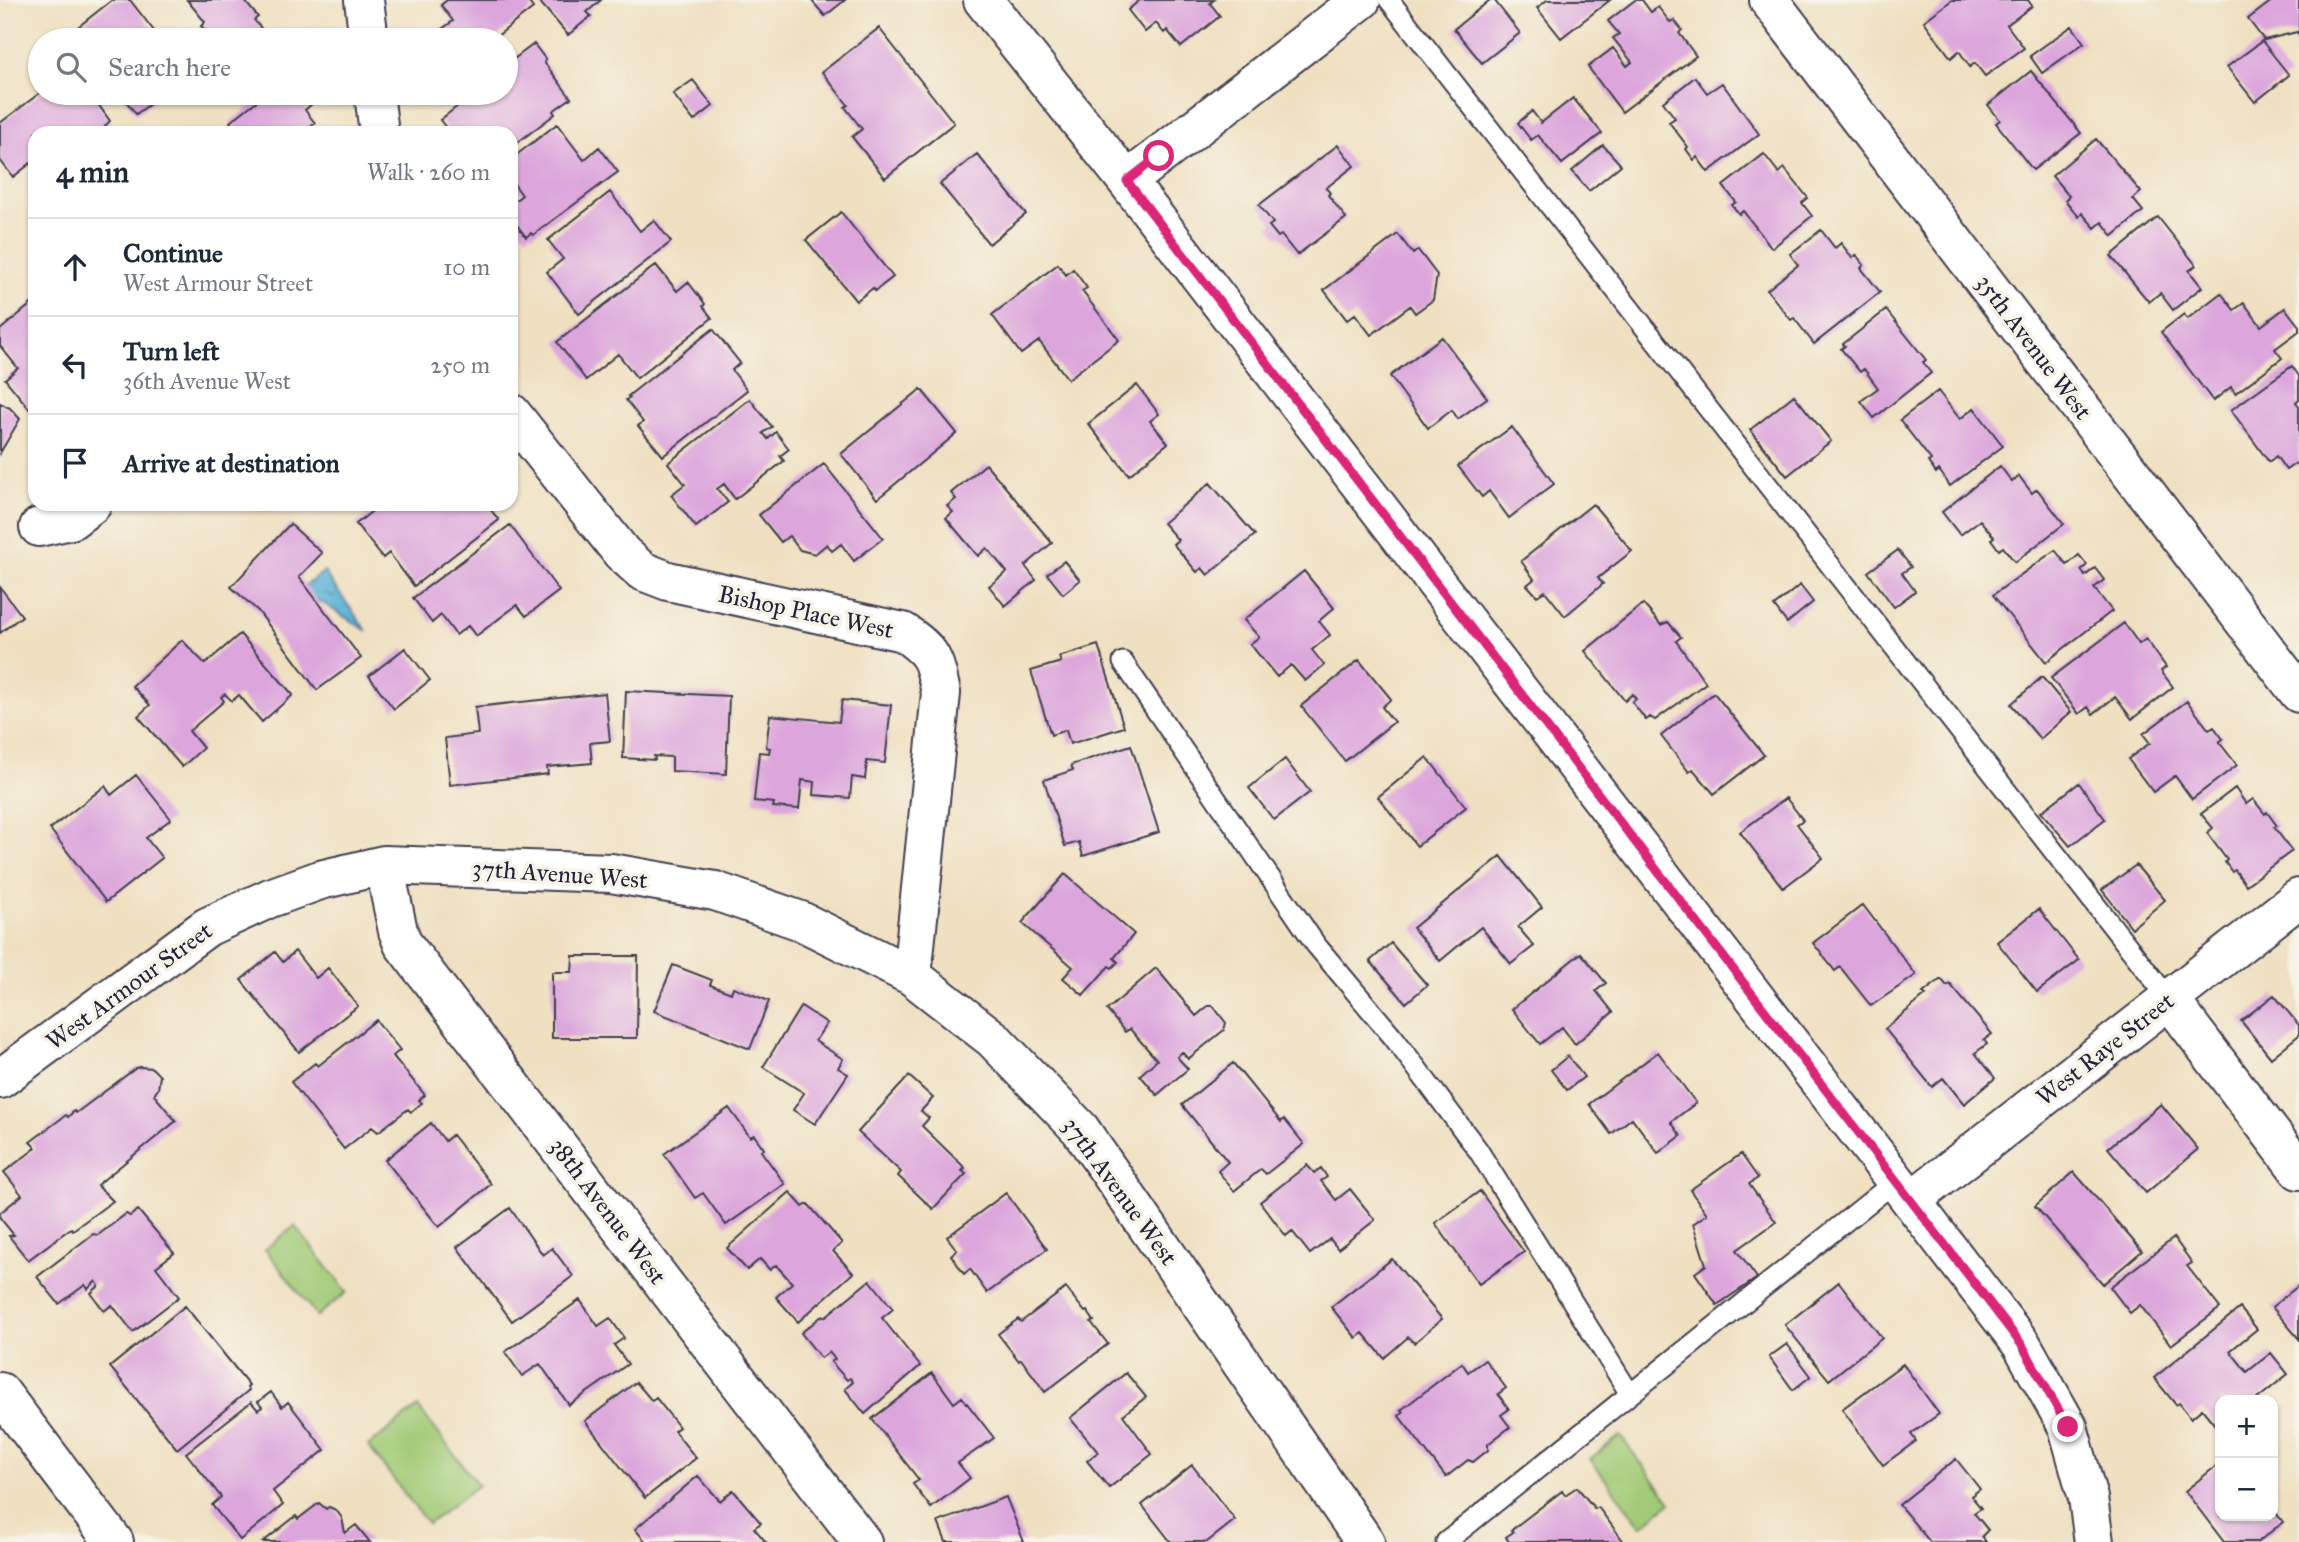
<!DOCTYPE html>
<html lang="en">
<head>
<meta charset="utf-8">
<style>
	body { margin:0; font-family:"IM FELL Great Primer",serif; background:#f2f2f3; color:#1f2937 }
	.controls { position:absolute; right:21px; bottom:21px; display:grid; overflow:hidden; border-radius:14px; box-shadow:0 2px 5px #0004 }
	.controls button { width:63px; height:63px; display:grid; place-items:center; padding:0; border:0; border-bottom:2px solid #e0e1e3; background:#fff; color:#1f2937; font:35px sans-serif }
	.stop { position:absolute; width:21px; height:21px; margin:-16px; border:5px solid #db2777; border-radius:50%; background:#fff }
	.stop.end { background:#db2777; border-color:#fff; box-shadow:0 2px 7px #0008 }
	.list { margin:0; padding:0; list-style:none }
	h2 { display:flex; justify-content:space-between; align-items:center; height:91px; margin:0; padding:0 28px; font-size:30px }
	h2 small { font-size:23px; font-weight:400; color:#747a83 }
	.list li { display:grid; grid-template-columns:46px 1fr auto; gap:21px; align-items:center; box-sizing:border-box; height:98px; padding:0 28px; border-top:2px solid #e0e1e3 }
	.list b { display:block; font-size:26px; white-space:nowrap }
	.list p { margin:0; font-size:23px; white-space:nowrap; color:#747a83 }
	.list em { font-size:23px; font-style:normal; color:#747a83 }
	.icon { flex:none; width:38px; height:38px; fill:none; stroke:currentColor; stroke-width:2; stroke-linecap:round; stroke-linejoin:round }
	.map { position:relative; flex:none; width:2299px; height:1542px; overflow:hidden }
	.search { position:absolute; background:#fff; box-shadow:0 2px 5px #0004; left:28px; top:28px; width:490px; height:77px; display:flex; align-items:center; gap:18px; box-sizing:border-box; padding:0 24px; border-radius:38px; color:#747a83; font-size:26px }
	.panel { position:absolute; background:#fff; box-shadow:0 2px 5px #0004; left:28px; top:126px; width:490px; height:385px; border-radius:21px }
	.map>svg:first-child { display:block }
	.grass { fill:#a2cb77; stroke:#627659; stroke-width:2 }
	.water { fill:url(#water-ripples); stroke:#3e6988; stroke-width:2 }
	.building { fill:#dca6dc }
	.lines { fill:none; stroke-linecap:round; stroke-linejoin:round }
	.lane-casing { stroke:#413e4f; stroke-width:23 }
	.street-casing { stroke:#413e4f; stroke-width:42 }
	.lane { stroke:#fff; stroke-width:19 }
	.street { stroke:#fff; stroke-width:38 }
	.route { stroke:#db2777; stroke-width:9 }
	.labels { text-anchor:middle; dominant-baseline:central; stroke-width:7; stroke-linejoin:round; paint-order:stroke }
	.street-label { font-size:24px; fill:#22223b; stroke:#f7f3e8 }
</style>
</head>
<body>
<div class="map">
<svg width="2299" height="1542" viewBox="0 0 2299 1542">
	<defs>
		<pattern id="water-ripples" width="26" height="14" patternUnits="userSpaceOnUse" patternTransform="scale(1.75)"><rect width="26" height="14" fill="#5ab0d6"/><path d="M2 4q2-2 4 0t4 0M15 11q2-2 4 0t4 0" fill="none" stroke="#4a8faf"/></pattern>
	</defs>
	<rect width="100%" height="100%" fill="#f7f3e8"/>
	<filter id="ink" filterUnits="userSpaceOnUse"><feTurbulence type="fractalNoise" baseFrequency=".0143" numOctaves="2"/><feDisplacementMap in="SourceGraphic" scale="14" xChannelSelector="R" yChannelSelector="G"/><feConvolveMatrix kernelMatrix="1 2 1 2 8 2 1 2 1" color-interpolation-filters="sRGB"/></filter>
	<filter id="wash" filterUnits="userSpaceOnUse"><feTurbulence type="fractalNoise" baseFrequency=".00686" numOctaves="4" result="noise"/><feDisplacementMap in="SourceGraphic" scale="28" xChannelSelector="R" yChannelSelector="G"/><feGaussianBlur stdDeviation="1.57" result="paint"/><feColorMatrix in="noise" values="0 0 0 0 0 0 0 0 0 0 0 0 0 0 0 0 0 1.4 0 .05"/><feComposite in="paint" operator="in"/></filter>
	<g filter="url(#wash)">
		<rect width="100%" height="100%" fill="#efe0c1"/>
		<path class="grass" d="M295,1226L347,1292L317,1316L265,1249Z
			M418,1407L478,1485L428,1524L368,1446Z
			M1620,1436L1671,1502L1641,1526L1590,1459Z"/>
		<path class="water" d="M324,572L367,631L300,589Z"/>
		<g id="blocks">
			<path class="building" d="M112,0H130L161,40H80L73,31Z
				M187,0H244L258,17L254,20L271,40H213L201,26L205,22Z
				M447,0H527L533,8L492,40H440L435,34L453,21L441,5Z
				M538,0H601L587,12L591,16L568,35Z
				M811,0H845L825,16Z
				M1140,0H1214L1210,3L1220,16L1181,47L1167,30L1164,33L1156,23L1145,32L1128,10Z
				M1490,0H1494L1520,33L1482,63L1454,29Z
				M1547,0H1610L1561,38L1537,8Z
				M1635,0H1642L1651,12L1658,7L1670,22L1674,20L1682,30L1679,33L1696,56L1622,112L1588,67L1613,48L1627,66L1632,62L1613,38L1619,34L1608,21Z
				M1952,0H2028L2032,6L2007,25L2024,48L1985,76L1975,63L1970,67L1959,51L1951,58L1924,21Z
				M2273,0H2299V35L2297,32L2264,40L2248,19Z
				M2072,26L2084,43L2042,73L2030,56Z
				M879,28L954,123L885,178L852,137L862,129L845,107L848,105L822,72Z
				M2262,41L2289,75L2255,102L2227,67Z
				M534,44L546,60L544,62L571,98L553,111L555,114L513,146L511,143V133H503L499,127L491,133L487,129L482,133H450L440,120L467,99L465,97L470,93H506V65Z
				M2031,71L2081,133L2033,170L1996,123L2000,120L1988,105Z
				M1695,77L1707,93L1722,83L1759,134L1708,172L1697,157L1694,160L1686,149L1688,147L1669,122L1675,118L1663,102Z
				M693,80L713,106L694,121L673,94Z
				M40,93H97L102,100L98,104L110,121L105,126L110,133H35V168L31,163L13,177L0,160V123Z
				M120,93H158L161,96L136,114Z
				M267,93H307L314,102L305,110L315,123L310,127L315,133H239L230,122Z
				M1573,98L1602,133L1562,164L1538,135L1531,140L1518,123L1532,111L1541,123Z
				M557,124L584,160L599,147L618,172L533,235L531,233L526,237L511,217V204L522,195L511,180V159Z
				M2096,139L2141,192L2133,199L2143,211L2113,236L2102,222L2095,228L2082,213L2079,217L2065,200L2069,196L2052,176Z
				M1338,145L1354,166L1326,188L1330,193L1328,195L1346,218L1297,255L1281,235L1278,237L1269,226L1273,223L1259,205Z
				M1603,145L1621,165L1589,191L1572,171Z
				M977,154L1026,214L989,244L940,184Z
				M1764,154L1779,173L1784,168L1808,198L1802,203L1812,216L1772,248L1743,211L1739,214L1732,205L1736,202L1723,186Z
				M610,192L640,231L654,220L671,242L579,314L547,272L563,259L548,240Z
				M841,212L893,277L875,291L873,288L856,301L806,240Z
				M2158,217L2196,265L2189,271L2202,287L2173,310L2160,293L2149,302L2111,256Z
				M1821,230L1835,248L1841,243L1852,258L1856,255L1864,265L1861,268L1880,292L1814,344L1794,318L1791,320L1767,290L1798,265L1790,254Z
				M1398,234L1413,254L1418,250L1437,275L1433,300L1415,313L1410,306L1371,335L1355,314L1347,320L1324,290Z
				M1058,264L1066,275L1073,269L1087,288L1082,291L1119,340L1068,379L1039,341L1021,354L992,315Z
				M656,265L677,291L688,282L705,304L703,306L712,318L637,378L618,354L586,380L557,342Z
				M2221,293L2234,310L2244,303L2261,326L2285,308L2299,326V331L2275,349L2282,358L2236,393L2231,387L2213,401L2161,332L2184,314L2187,319Z
				M35,301V416L5,379L18,368L0,346V330Z
				M1886,310L1926,360L1923,362L1931,373L1874,418L1861,401L1878,388L1864,369L1860,372L1841,349L1845,346L1843,344Z
				M713,329L740,363L732,370L747,390L663,456L638,426L643,422L626,400L630,397L628,396Z
				M1442,337L1487,398L1458,419L1452,410L1428,428L1390,376Z
				M2292,366L2299,376V399L2296,402L2299,406V461L2286,470L2276,456L2269,462L2231,410Z
				M1137,385L1159,414L1150,421L1168,443L1129,475L1088,424Z
				M921,389L957,433L877,499L841,454Z
				M1938,391L1960,419L1974,408L2003,446L1950,486L1939,470L1936,473L1928,462L1931,460L1900,420Z
				M1794,395L1831,441L1787,476L1750,430Z
				M750,399L772,427L763,433L768,439L776,432L789,449L780,456L784,461L735,499L724,484L717,489L728,502L696,527L671,495L685,484L668,463Z
				M0,403L10,408L20,419L0,453Z
				M1512,427L1554,484L1509,518L1489,491L1482,497L1458,466Z
				M824,464L883,538L854,561L841,544L832,551L827,544L815,554L800,550L789,536L781,542L759,515Z
				M986,464L1052,543L1025,566L1036,580L1005,606L989,586L1007,572L987,548L978,556L946,518L953,512L947,506L956,499L951,493Z
				M2000,466L2012,482L2019,476L2032,493L2037,489L2064,524L2015,562L2003,547L1999,550L1991,539L1994,537L1980,520L1960,535L1942,512Z
				M1210,483L1255,535L1208,575L1202,568L1197,572L1173,544L1178,540L1163,523Z
				M381,504H486L499,520L414,586L389,553L383,558L356,524Z
				M1593,504L1632,551L1598,578L1603,584L1565,616L1545,591L1537,596L1527,585L1534,579L1521,561Z
				M290,524L322,553L299,577L361,658L317,690L258,611L231,587Z
				M510,525L559,591L526,616L517,605L476,636L468,626L456,635L441,615L432,623L413,598Z
				M1898,550L1911,567L1902,573L1915,591L1894,607L1868,572Z
				M2055,550L2067,565L2079,555L2087,565L2081,570L2085,576L2095,568L2104,580L2094,588L2112,611L2046,662L1993,595Z
				M1064,561L1080,580L1063,594L1047,574Z
				M1304,571L1334,608L1319,621L1330,635L1312,650L1324,665L1305,681L1291,665L1277,677L1250,644L1259,637L1244,620Z
				M1800,585L1813,602L1787,623L1774,606Z
				M0,587L22,616L0,633Z
				M1643,604L1661,625L1668,622L1681,637L1676,641L1706,683L1655,720L1650,717L1646,720L1632,702L1636,699L1632,694L1625,701L1585,651Z
				M2124,623L2139,644L2146,639L2166,667L2161,671L2173,687L2132,719L2115,697L2093,714L2088,707L2079,714L2051,678Z
				M240,634L293,695L262,722L239,695L232,701L225,694L221,697L224,701L189,731L203,748L182,767L138,716L150,705L132,686L182,640L205,664Z
				M1098,645L1124,727L1070,744L1066,730L1051,735L1031,671L1061,662L1059,657Z
				M405,648L430,680L394,709L369,676Z
				M1359,660L1391,699L1382,707L1394,722L1345,761L1301,706Z
				M2042,677L2071,712L2040,739L2011,704Z
				M626,691L729,696L726,774L672,771V757L654,756L655,760L623,758Z
				M605,693L610,741L590,743L592,763L547,767L548,774L450,785L445,738L478,734L475,707Z
				M1714,693L1764,755L1714,794L1693,769L1689,772L1661,736Z
				M842,700L891,705L885,763L867,761L865,779L852,777L850,798L814,795L815,782L802,780L799,809L773,807L774,803L754,801L759,752L769,753L770,748L766,747L770,715L839,722Z
				M2187,701L2209,730L2214,727L2223,739L2219,742L2237,765L2192,799L2175,776L2153,792L2128,759L2150,743L2143,734Z
				M1131,745L1159,832L1083,856L1079,842L1065,846L1044,780L1073,770L1071,765Z
				M1427,757L1466,807L1417,846L1378,797Z
				M1285,759L1310,792L1274,820L1249,788Z
				M136,775L171,819L146,838L162,858L106,902L50,829L105,786L111,795Z
				M2079,783L2105,819L2070,846L2041,812Z
				M2235,788L2246,804L2253,799L2265,814L2267,812L2277,826L2274,827L2292,851L2246,885L2235,870L2232,872L2225,862L2227,860L2207,833L2213,828L2201,814Z
				M1786,798L1803,820L1797,824L1823,858L1783,888L1740,832Z
				M1501,856L1542,907L1518,927L1534,946L1511,964L1481,927L1440,961L1413,928Z
				M2136,865L2165,900L2132,928L2102,890Z
				M1065,874L1134,934L1114,958L1118,962L1112,968L1109,966L1083,995L1063,978L1073,967L1022,923Z
				M1863,905L1916,975L1871,1006L1840,967L1835,971L1813,943Z
				M2039,909L2079,960L2037,992L1997,942Z
				M1391,943L1427,985L1406,1003L1370,961Z
				M295,951L316,978L328,968L358,1006L299,1052L241,980L275,952L283,962Z
				M1581,953L1606,983L1596,991L1613,1012L1575,1044L1562,1027L1540,1044L1512,1009Z
				M573,956H638L637,1038H552V972H572Z
				M673,965L712,980L710,985L731,993L733,987L769,1001L750,1049L654,1011Z
				M1156,968L1196,1016L1208,1006H1213L1226,1023L1224,1030L1188,1059L1182,1052L1177,1057L1188,1069L1157,1095L1140,1075L1157,1060L1130,1029L1125,1032L1107,1010Z
				M1941,979L1947,986L1950,984L1992,1034L1984,1040L1987,1044L1975,1053L1995,1078L1964,1104L1943,1078L1932,1087L1885,1029L1926,995L1923,993Z
				M2274,995L2299,1025V1035L2271,1058L2241,1021Z
				M801,1006L827,1023L815,1041L843,1059L838,1068L848,1074L815,1124L793,1110L804,1093L763,1067Z
				M376,1020L400,1050L393,1056L425,1095L419,1100L422,1103L411,1112L408,1109L378,1132L372,1127L344,1149L291,1082L315,1063L318,1066Z
				M1658,1052L1696,1103L1671,1122L1681,1136L1658,1153L1632,1118L1611,1134L1589,1104Z
				M1568,1056L1584,1077L1567,1090L1551,1070Z
				M1233,1063L1281,1122L1284,1119L1304,1144L1266,1174L1261,1169L1234,1191L1218,1171L1228,1162L1182,1105Z
				M141,1067L152,1068L160,1076L158,1089L154,1095L176,1121L97,1185L113,1201L73,1230L71,1228L28,1260L9,1236L14,1235L0,1218V1213L22,1195L4,1172L36,1148L30,1142L66,1115L68,1117L74,1111L76,1113L136,1068Z
				M909,1076L933,1098L921,1111L929,1118L922,1126L965,1168L962,1171L966,1174L933,1209L898,1176L901,1172L858,1132Z
				M2161,1104L2198,1149L2146,1193L2108,1148Z
				M729,1108L750,1137L754,1135L764,1149L761,1151L785,1184L726,1225L703,1193L695,1198L664,1154Z
				M431,1123L445,1141L452,1135L491,1184L439,1227L385,1160Z
				M1741,1154L1758,1178L1749,1184L1776,1222L1737,1250L1757,1278L1717,1305L1695,1273L1706,1265L1693,1224L1707,1214L1690,1190Z
				M1307,1165L1314,1173L1321,1168L1327,1177L1321,1181L1336,1200L1350,1189L1375,1220L1338,1249L1330,1239L1310,1254L1292,1231L1286,1236L1260,1202Z
				M2074,1172L2142,1251L2103,1284L2035,1206Z
				M1480,1191L1524,1252L1479,1284L1435,1223Z
				M790,1192L803,1207L808,1204L842,1243L833,1251L853,1273L798,1322L776,1297L792,1283L776,1265L770,1270L760,1259L747,1270L727,1248Z
				M1006,1193L1047,1249L987,1293L970,1269L964,1274L951,1255L957,1250L947,1237Z
				M510,1208L543,1255L552,1248L573,1276L512,1321L457,1247Z
				M138,1210L174,1253L156,1267L179,1297L133,1332L112,1305L104,1311L91,1293L99,1286L96,1281L88,1289L85,1285L59,1304L37,1277L93,1234L98,1235L126,1214L130,1216Z
				M2174,1238L2192,1263L2187,1266L2220,1308L2171,1345L2140,1305L2130,1313L2110,1287Z
				M1392,1259L1442,1319L1414,1343L1408,1337L1384,1358L1363,1333L1356,1338L1331,1307Z
				M870,1280L893,1309L882,1318L920,1366L865,1414L845,1389L853,1382L850,1378L847,1380L831,1362L835,1359L829,1352L821,1358L801,1333L823,1315L825,1317Z
				M1839,1282L1882,1338L1829,1380L1785,1325Z
				M2299,1285V1339L2272,1307Z
				M1066,1288L1085,1312L1087,1311L1094,1321L1091,1322L1108,1344L1045,1392L1021,1359L1019,1361L998,1334L1018,1319L1021,1322Z
				M580,1300L598,1326L610,1318L624,1338L614,1345L628,1364L569,1405L540,1364L522,1376L505,1352Z
				M185,1306L249,1385L247,1387L249,1390L177,1449L110,1367Z
				M2240,1308L2257,1329L2230,1351L2247,1372L2271,1353L2288,1374L2256,1400H2220L2219,1430L2202,1409L2191,1418L2179,1403L2176,1405L2154,1378Z
				M1787,1344L1811,1376L1793,1390L1769,1357Z
				M1485,1360L1506,1388L1498,1394L1509,1409L1501,1415L1510,1427L1488,1444V1450L1473,1462L1468,1460L1446,1477L1399,1416L1403,1412L1401,1410L1462,1363L1468,1372Z
				M1903,1364L1939,1414L1911,1434L1916,1441L1883,1465L1842,1409Z
				M932,1373L954,1403L962,1397L994,1438L958,1463L970,1478L931,1508L913,1484L919,1480L872,1419Z
				M1126,1373L1146,1397L1123,1415L1152,1454L1109,1488L1087,1461L1098,1452L1070,1418Z
				M636,1382L652,1401L656,1398L679,1427L674,1431L696,1458L645,1498L585,1421Z
				M271,1392L282,1407L288,1402L325,1450L273,1491L283,1505L240,1540L212,1505L221,1497L186,1453L251,1402L258,1410L262,1407L258,1402Z
				M1956,1459L1980,1489L1971,1496L1981,1508L1974,1513L1988,1530L1982,1536L1986,1542H1930L1899,1505Z
				M2220,1463V1516H2273V1509L2283,1522L2258,1542H2224L2185,1491Z
				M1192,1465L1235,1520L1207,1542H1171L1142,1505Z
				M698,1476L720,1501L733,1490L761,1523L754,1528L766,1542H646L635,1529Z
				M1577,1487L1595,1509L1598,1507L1624,1542H1509L1506,1537L1513,1532L1511,1530L1562,1491L1565,1495Z
				M1006,1497L1024,1542H946L938,1522Z
				M319,1503L326,1509L329,1507L336,1510L342,1518L345,1533L356,1525L370,1542H263L296,1516L298,1519Z"/>
		</g>
	</g>
	<g filter="url(#ink)">
		<use href="#blocks" fill-opacity="0" stroke="#413e4f" stroke-width="2"/>
		<g class="lines">
			<g class="lane-casing">
				<path id="lane" d="M1389,0L2169,999
					M1123,662L1316,945L1394,1038L1478,1150L1630,1394
					M1446,1542L1897,1180"/>
			</g>
			<g class="street-casing">
				<path id="street" d="M364,0L369,40
					M983,0L1127,181L2022,1345L2068,1427L2088,1498L2094,1542
					M1769,0L2299,693
					M374,93L379,133
					M1127,181L1361,0
					M511,413L622,553L642,571L668,581L903,632C933,652 934,659 941,693L912,976
					M39,527L71,520L92,504
					M384,865L398,931L403,944L862,1542
					M2169,999L2299,1170
					M0,1079L207,927L270,898L320,880L384,865L611,873L715,891L801,921L912,976L993,1039L1080,1129L1365,1542
					M1912,1200L2299,898
					M0,1392L114,1542"/>
			</g>
			<use href="#lane" class="lane"/>
			<use href="#street" class="street"/>
		</g>
	</g>
	<g class="lines" filter="url(#ink)">
		<path class="route" d="M1159,156L1127,181L2022,1345L2068,1427"/>
	</g>
	<g class="labels">
		<g class="street-label">
			<text transform="translate(2034 347) rotate(53)">35th Avenue West</text>
			<text transform="translate(806 612) rotate(12)">Bishop Place West</text>
			<text transform="translate(560 874) rotate(4)">37th Avenue West</text>
			<text transform="translate(129 986) rotate(-36)">West Armour Street</text>
			<text transform="translate(2105 1049) rotate(-38)">West Raye Street</text>
			<text transform="translate(1120 1191) rotate(54)">37th Avenue West</text>
			<text transform="translate(608 1211) rotate(53)">38th Avenue West</text>
		</g>
	</g>
</svg>
<div class="controls">
<button>+</button>
<button>−</button>
</div>
<div class="stop" style="left:1159px;top:156px"></div>
<div class="stop end" style="left:2068px;top:1427px"></div>
<div class="search"><svg class="icon" aria-label="search" viewBox="0 0 24 24"><circle cx="10" cy="10" r="6"/><path d="M15 15l6 6"/></svg>Search here</div>
<section class="panel">
<h2>4 min<small>Walk · 260 m</small></h2>
<ul class="list">
<li><svg class="icon" aria-label="ahead" viewBox="0 0 24 24"><path d="M12 20V5M6 11l6-6 6 6"/></svg><div><b>Continue</b><p>West Armour Street</p></div><em>10 m</em></li>
<li><svg class="icon" aria-label="left" viewBox="0 0 24 24"><path d="M17 20v-9H6M10 6l-5 5 5 5"/></svg><div><b>Turn left</b><p>36th Avenue West</p></div><em>250 m</em></li>
<li><svg class="icon" aria-label="arrive" viewBox="0 0 24 24"><path d="M6 21V4h12l-3 4 3 4H6"/></svg><div><b>Arrive at destination</b></div></li>
</ul>
</section>
</div>
</body>
</html>
